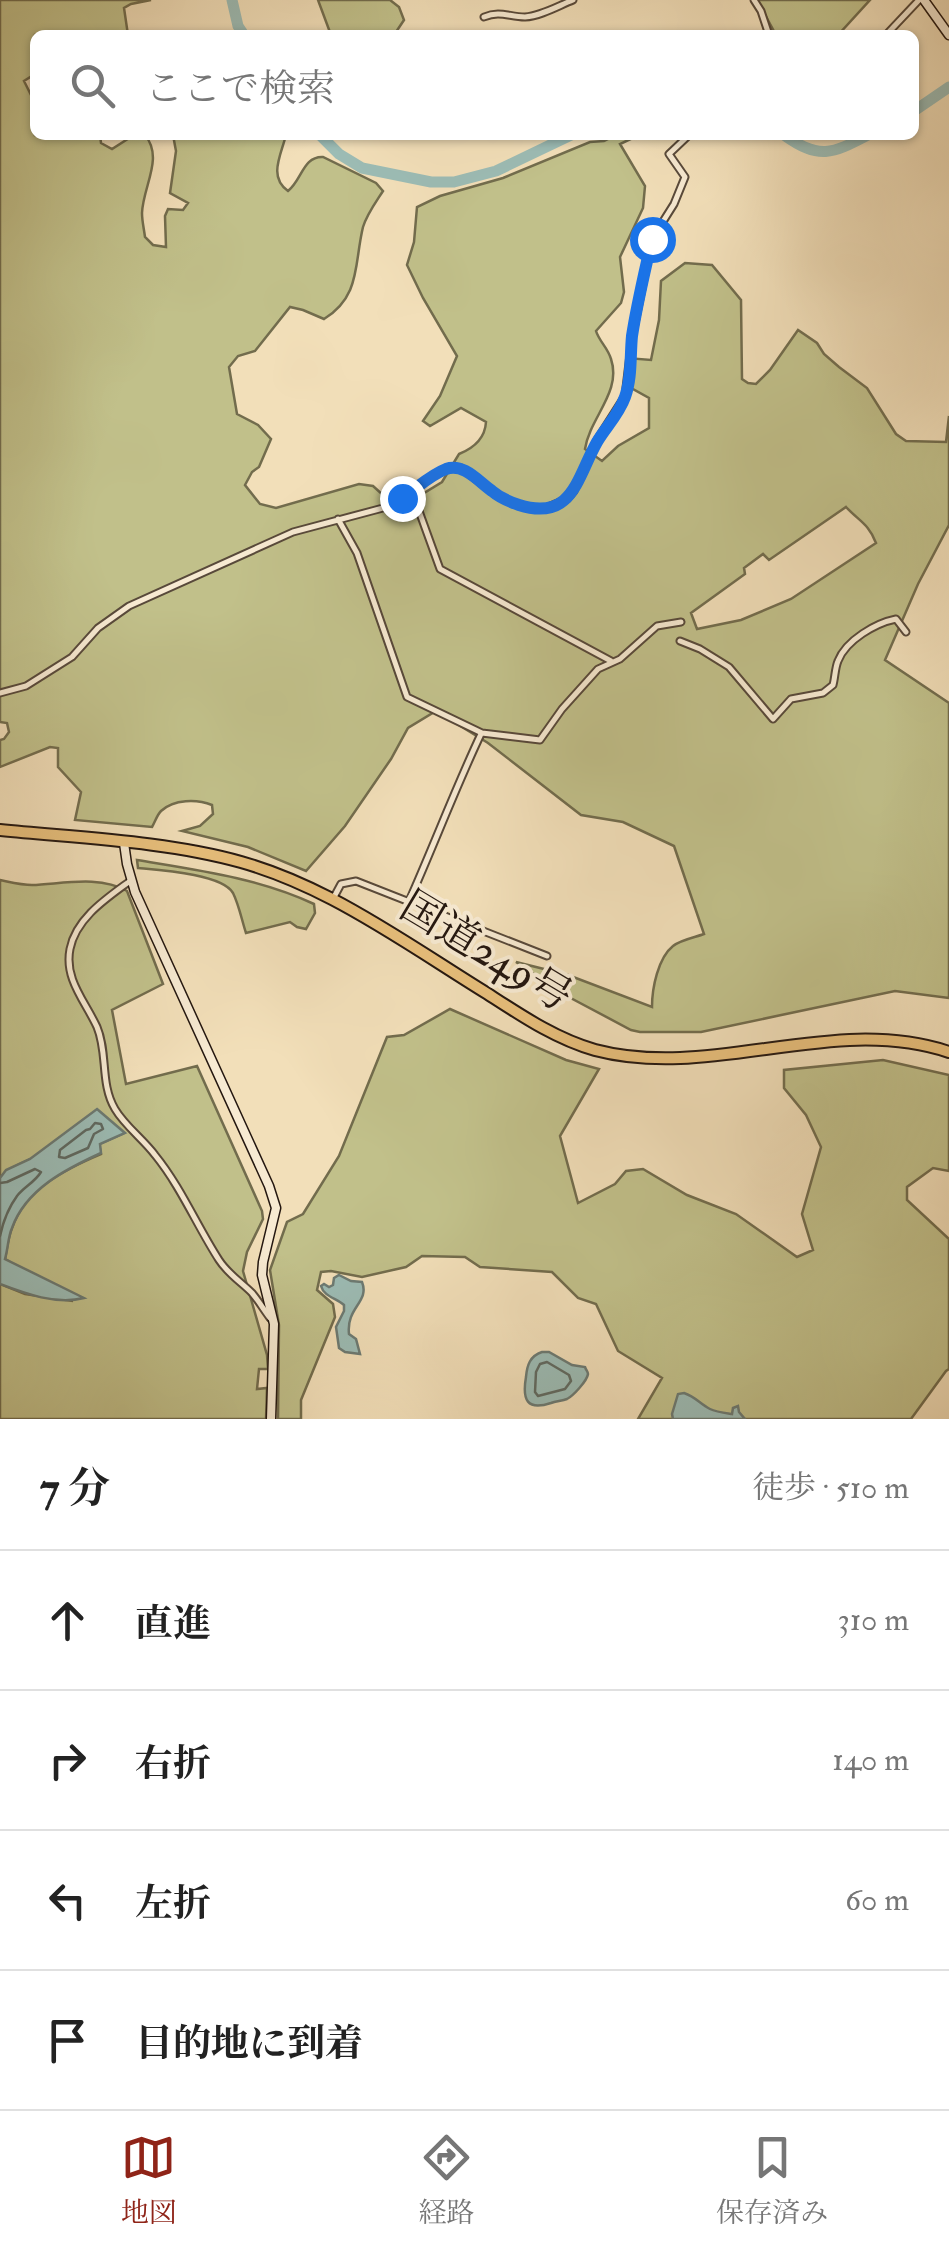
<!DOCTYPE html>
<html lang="ja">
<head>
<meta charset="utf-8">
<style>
	body { margin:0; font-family:"IM FELL Double Pica","Noto Serif JP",serif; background:#f6f6f6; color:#222 }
	.stop { position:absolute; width:30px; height:30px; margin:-22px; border:8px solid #1a73e8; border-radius:50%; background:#fff }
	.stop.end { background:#1a73e8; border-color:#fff; box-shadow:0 2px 10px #0008 }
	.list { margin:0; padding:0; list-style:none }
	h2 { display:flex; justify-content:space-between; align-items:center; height:130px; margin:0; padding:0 40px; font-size:42px }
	h2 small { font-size:32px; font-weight:400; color:#767676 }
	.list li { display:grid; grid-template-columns:65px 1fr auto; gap:30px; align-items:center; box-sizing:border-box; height:140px; padding:0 40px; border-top:2px solid #e0e0e0 }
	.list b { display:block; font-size:38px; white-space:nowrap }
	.list em { font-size:32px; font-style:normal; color:#767676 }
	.icon { flex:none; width:55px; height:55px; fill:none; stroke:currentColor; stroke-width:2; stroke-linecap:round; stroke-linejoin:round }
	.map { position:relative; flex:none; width:949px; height:1419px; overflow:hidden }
	.search { position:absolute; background:#fff; box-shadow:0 2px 8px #0004; left:30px; right:30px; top:30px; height:110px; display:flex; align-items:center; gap:25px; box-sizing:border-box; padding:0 35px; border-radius:15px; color:#767676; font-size:38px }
	.sheet { height:690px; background:#fff }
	nav { display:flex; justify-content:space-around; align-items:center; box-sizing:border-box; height:140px; border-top:2px solid #e0e0e0; background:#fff; font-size:28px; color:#767676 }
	nav a { display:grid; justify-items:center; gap:5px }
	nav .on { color:#8f2418 }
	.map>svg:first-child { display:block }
	.green { fill:#c1c08a; stroke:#726c4d; stroke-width:2.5; fill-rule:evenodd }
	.water { fill:#9cbcb5; stroke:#6c7a73; stroke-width:2.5 }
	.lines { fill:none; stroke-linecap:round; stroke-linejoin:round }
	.shore { stroke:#606a62; stroke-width:2.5 }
	.river { stroke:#9cbcb5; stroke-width:11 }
	.street-casing { stroke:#58493a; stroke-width:9 }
	.secondary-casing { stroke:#241710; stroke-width:11 }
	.highway-casing { stroke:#241710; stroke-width:14 }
	.street { stroke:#f7ead2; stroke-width:5 }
	.secondary { stroke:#f7ead2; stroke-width:8 }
	.highway { stroke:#e9c07c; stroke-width:10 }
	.route { stroke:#1a73e8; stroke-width:12 }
	.labels { text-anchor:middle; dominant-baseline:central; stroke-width:8; stroke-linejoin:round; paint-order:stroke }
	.street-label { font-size:42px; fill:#241710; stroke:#f7ead2 }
</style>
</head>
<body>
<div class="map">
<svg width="949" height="1419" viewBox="0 0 949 1419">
	<rect width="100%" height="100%" fill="#f2dfb9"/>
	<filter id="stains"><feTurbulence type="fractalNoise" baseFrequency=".002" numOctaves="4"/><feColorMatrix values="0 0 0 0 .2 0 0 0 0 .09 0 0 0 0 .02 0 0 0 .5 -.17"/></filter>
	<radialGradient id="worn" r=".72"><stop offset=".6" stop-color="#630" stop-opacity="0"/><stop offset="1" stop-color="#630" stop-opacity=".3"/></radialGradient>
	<path class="green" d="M0,0H151L131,4L124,8L128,35H35V74L24,81L35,103V135H100L101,143L112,149L134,135H145C164,158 143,186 142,213C142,221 144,229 145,237L153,245L166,247L165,216L168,209L183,210L188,203L170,193L176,151L173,135H286C281,155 268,177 288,191C302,180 303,156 323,157L376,183L383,191C376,202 367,214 363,227C354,264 361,296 324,319L303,310L290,307L255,351L238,356L229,367L237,414L258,425L271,439L259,467L252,472L245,485L260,504L276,508L359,484L373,486L384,496L406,504L442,482L459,454C474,448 485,439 486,422L461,408L430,426L423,421L440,396L457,356L423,298L407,265L414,242L417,207L440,196L503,178L590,142L604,141L616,135H639L620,144L645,186L643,208L620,257L624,292L621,303L596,331C599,341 608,348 611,359C622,392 590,417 585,449L602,461L618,446L649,428V398L624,384L627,358L651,360L659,320L661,281L685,263L712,265L741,300L742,379L748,383L756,384L770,370L798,330L817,343L824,354L839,367L867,388L896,434L906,441L946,442L949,416V525L918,584L885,660L949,703V998L895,991L701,1032H640L631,1030L565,995L516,962L568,975L652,1007C652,988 658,958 673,946C680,940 696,937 704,934L674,846L623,822L581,815L488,743L436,711L408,728L391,759L345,826L306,871L248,847L182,831L200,826L213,814L212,805C197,799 174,799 161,811C157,815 155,822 152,827L75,820L81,792L58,767V748L50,747L0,767V740L4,739L9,732L7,723L0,722ZM846,507C859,521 869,524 876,543L791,599L741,620L697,629L691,613L745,574L744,568L763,554L769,560Z
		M318,0H390L399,7L404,20L394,35H331Z
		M757,0H870L838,35H776Z
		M137,860C197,870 259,878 314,904L315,913L306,929L297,927L290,922L246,933C242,921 239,905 233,893C222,874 159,870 138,868Z
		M0,880C10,882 22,885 32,885C62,884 99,875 127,891L163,984L112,1010L126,1084L197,1066L262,1211L263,1219L247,1252L243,1271L267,1355L268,1369H259L257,1389L267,1388L266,1419H0V1284L25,1294L73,1301L5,1259C7,1249 8,1238 12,1228C25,1189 65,1169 101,1154L99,1144L124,1133C94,1141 17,1156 0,1178Z
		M450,1009L566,1060L599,1069L560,1136L578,1203L615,1184L626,1171L643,1169L687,1195L736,1214L797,1257L813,1250L802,1214L821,1147L806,1115L784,1088V1070L883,1060L949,1075V1171L933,1168L907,1187V1200L949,1239V1369L946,1371L911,1419H638L662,1378L618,1351L596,1304L578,1298L552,1272L480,1267L465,1257L422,1256L406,1267L362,1277L331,1271L321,1272L317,1290L333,1304L335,1317L301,1400V1419H278L279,1325L270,1270L287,1222L303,1214L339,1156L387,1037L404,1035Z"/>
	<path class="water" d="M97,1109L125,1133L100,1144L101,1153C66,1169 26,1189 12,1228C8,1237 8,1249 5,1259L84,1298C56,1305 26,1294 0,1284V1178L6,1170L30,1159Z
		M339,1275L351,1281L362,1282C370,1302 346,1307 349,1334L356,1339L360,1354L345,1352L339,1348L336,1327L344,1311V1305C337,1298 324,1297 321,1286L324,1284L329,1287L333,1285L334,1278Z
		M542,1352H549L572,1365L585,1367C586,1370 588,1372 588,1374C587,1381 573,1396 567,1399C562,1401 556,1401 551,1403C527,1411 522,1400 526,1377C527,1365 530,1356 542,1352Z
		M684,1393C696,1397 700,1404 710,1409C716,1412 725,1413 732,1414L733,1408L738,1406L739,1412L745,1419H673L672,1414L678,1394Z"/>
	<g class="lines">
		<path class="shore" d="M95,1123L101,1124L103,1129L94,1134L88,1148L65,1158L59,1157L60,1150L86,1130L90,1129Z
			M0,1183L7,1182L35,1169L41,1172C35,1182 24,1187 17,1196C9,1207 3,1222 0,1236
			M547,1362L569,1375L571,1381L565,1389L538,1396L535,1392L536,1372L540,1364Z"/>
		<path class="river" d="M232,0L238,26L244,35
			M914,111L949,87
			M320,135L339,154L362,168L431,182H454L496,171L571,135
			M784,135C819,160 832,154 868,135"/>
		<g class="street-casing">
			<path id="street" d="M754,0L761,11L769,35
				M484,17C500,10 509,17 525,17C541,16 558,6 573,0
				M886,35L919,0
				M409,494L419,511L440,569L611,661
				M338,519L357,553L407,697L482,733L540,740L562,709L598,669L620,659L657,626L681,622
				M680,641L700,649L729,667L773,719L791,699L823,693L833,685C835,678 835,668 838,661C846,640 876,623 896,619L906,632
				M0,693L26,686L72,657L98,628L129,606L293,532L383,508L402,498L437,473L450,467L461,468L496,495L518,505L535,508H546L567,499L574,491L597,440L625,396L632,338L652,239L674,204L685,177L669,154L689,135
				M130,881C107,898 76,918 70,949C64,979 85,1001 97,1027C108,1053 100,1084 115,1109C125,1126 143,1139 155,1155C181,1187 197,1226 219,1260C228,1274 241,1282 252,1293C258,1300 264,1310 270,1318
				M334,897L341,884L356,881L547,956
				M409,901C434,845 455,789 481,734"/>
		</g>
		<g class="secondary-casing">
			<path id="secondary" d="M924,0L949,35
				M124,843L127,864L135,892L269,1186L276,1208L263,1262L262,1275L274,1324L271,1419"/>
		</g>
		<g class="highway-casing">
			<path id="highway" d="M0,830C78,838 166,841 241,862C273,871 303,884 332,899C386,927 436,962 488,994C522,1016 556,1039 595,1050C713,1081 832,1013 949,1052"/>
		</g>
		<use href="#street" class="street"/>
		<use href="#secondary" class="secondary"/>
		<use href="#highway" class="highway"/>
	</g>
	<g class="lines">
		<path class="route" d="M402,498C416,489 430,475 446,469C464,463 478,481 492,491C499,497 510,502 519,505C573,522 577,477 597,442C606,427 619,414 625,397C632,378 630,356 632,336C637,303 645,271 652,239"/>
	</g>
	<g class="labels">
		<g class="street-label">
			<text transform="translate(486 952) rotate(31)">国道249号</text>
		</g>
	</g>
	<rect width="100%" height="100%" filter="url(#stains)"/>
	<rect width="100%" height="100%" fill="url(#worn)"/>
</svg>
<div class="stop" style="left:652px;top:239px"></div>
<div class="stop end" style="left:402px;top:498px"></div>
<div class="search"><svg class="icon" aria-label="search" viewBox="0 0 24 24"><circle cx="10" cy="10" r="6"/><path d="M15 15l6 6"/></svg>ここで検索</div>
</div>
<section class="sheet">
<h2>7 分<small>徒歩 · 510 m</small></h2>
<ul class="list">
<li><svg class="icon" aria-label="ahead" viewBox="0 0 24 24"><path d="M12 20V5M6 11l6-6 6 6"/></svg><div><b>直進</b></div><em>310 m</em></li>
<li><svg class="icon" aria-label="right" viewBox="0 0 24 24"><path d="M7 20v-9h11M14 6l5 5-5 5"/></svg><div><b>右折</b></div><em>140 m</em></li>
<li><svg class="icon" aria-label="left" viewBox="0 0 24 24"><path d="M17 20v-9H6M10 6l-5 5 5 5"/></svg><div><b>左折</b></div><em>60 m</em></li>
<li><svg class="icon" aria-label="arrive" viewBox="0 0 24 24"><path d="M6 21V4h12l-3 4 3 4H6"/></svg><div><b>目的地に到着</b></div></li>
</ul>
</section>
<nav>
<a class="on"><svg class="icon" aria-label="map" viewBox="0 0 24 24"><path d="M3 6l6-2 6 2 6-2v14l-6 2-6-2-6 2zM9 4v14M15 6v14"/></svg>地図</a>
<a><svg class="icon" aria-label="directions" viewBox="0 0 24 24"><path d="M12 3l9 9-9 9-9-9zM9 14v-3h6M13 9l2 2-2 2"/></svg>経路</a>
<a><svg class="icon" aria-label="saved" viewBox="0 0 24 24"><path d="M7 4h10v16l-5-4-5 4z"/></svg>保存済み</a>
</nav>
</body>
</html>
